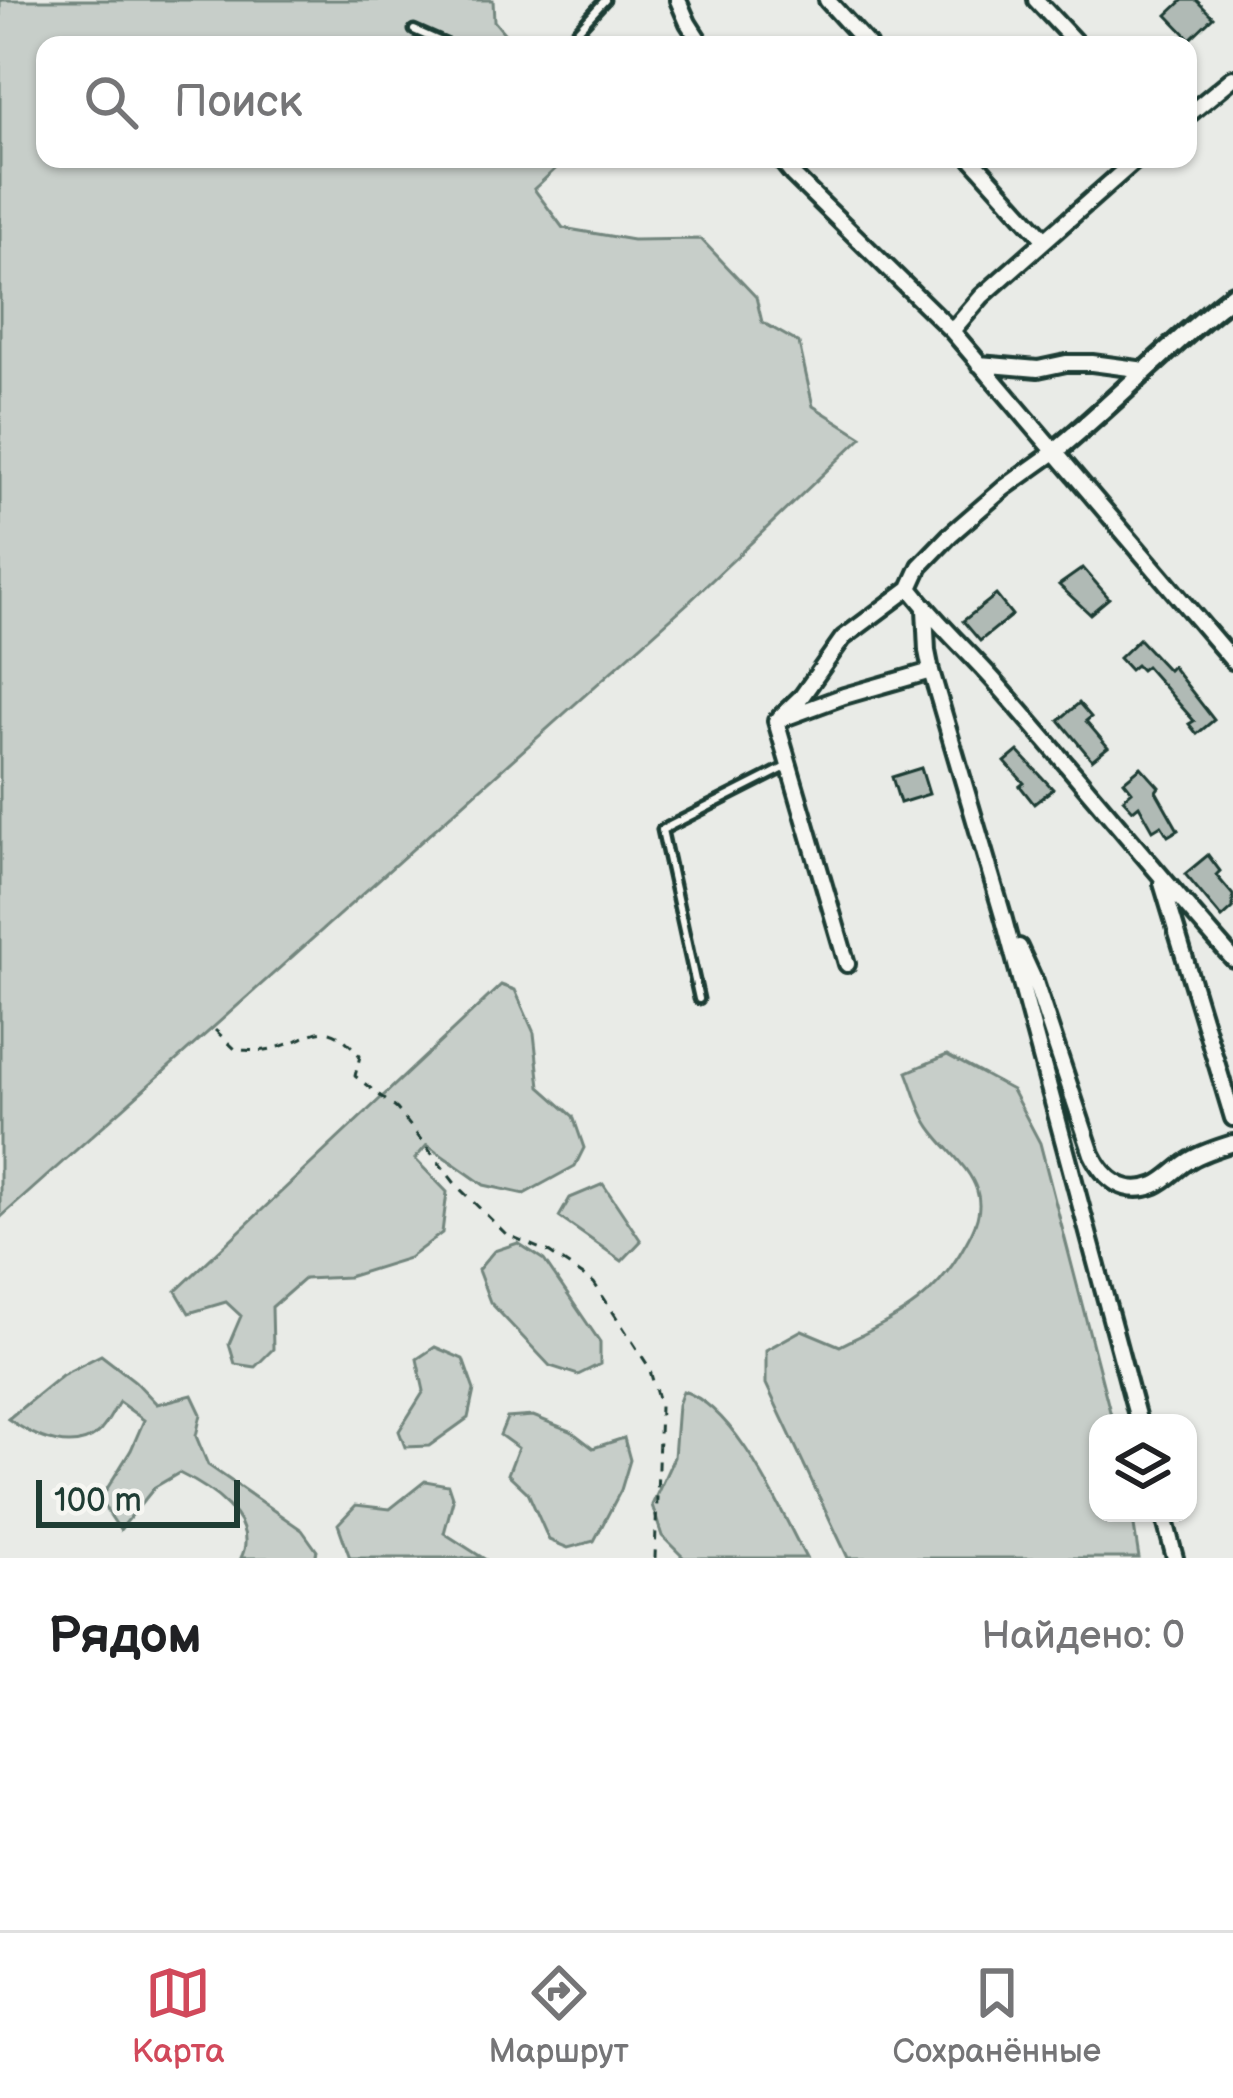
<!DOCTYPE html>
<html lang="ru">
<head>
<meta charset="utf-8">
<style>
	body { margin:0; font-family:"Balsamiq Sans",sans-serif; background:#f2f2f2; color:#202124 }
	.controls { position:absolute; right:36px; bottom:36px; display:grid; overflow:hidden; border-radius:24px; box-shadow:0 3px 9px #0004 }
	.controls button { width:108px; height:108px; display:grid; place-items:center; padding:0; border:0; border-bottom:3px solid #e0e0e0; background:#fff; color:#202124; font:60px sans-serif }
	.scale { position:absolute; left:36px; bottom:30px; width:204px; box-sizing:border-box; padding-left:12px; border:6px solid #1f3d34; border-top:0; font-size:33px; line-height:42px; white-space:nowrap; color:#1f3d34; -webkit-text-stroke:9px #f6f6f2; paint-order:stroke }
	.list { margin:0; padding:0; list-style:none }
	h2 { display:flex; justify-content:space-between; align-items:center; height:156px; margin:0; padding:0 48px; font-size:51px }
	h2 small { font-size:39px; font-weight:400; color:#757577 }
	.icon { flex:none; width:66px; height:66px; fill:none; stroke:currentColor; stroke-width:2; stroke-linecap:round; stroke-linejoin:round }
	.map { position:relative; flex:none; width:1233px; height:1558px; overflow:hidden }
	.search { position:absolute; background:#fff; box-shadow:0 3px 9px #0004; left:36px; right:36px; top:36px; height:132px; display:flex; align-items:center; gap:30px; box-sizing:border-box; padding:0 42px; border-radius:24px; color:#757577; font-size:45px }
	.sheet { height:372px; background:#fff }
	nav { display:flex; justify-content:space-around; align-items:center; box-sizing:border-box; height:168px; border-top:3px solid #e0e0e0; background:#fff; font-size:33px; color:#757577 }
	nav a { display:grid; justify-items:center; gap:6px }
	nav .on { color:#d1495b }
	.map>svg:first-child { display:block }
	.green { fill:#c7cec9; stroke:#73867e; stroke-width:3 }
	.building { fill:#b0bab5; stroke:#1f3d34; stroke-width:3 }
	.lines { fill:none; stroke-linecap:round; stroke-linejoin:round }
	.service-casing { stroke:#1f3d34; stroke-width:15 }
	.minor-casing { stroke:#1f3d34; stroke-width:22 }
	.tertiary-casing { stroke:#1f3d34; stroke-width:26 }
	.path { stroke:#1f3d34; stroke-width:3; stroke-dasharray:9 9; stroke-linecap:butt }
	.service { stroke:#f6f6f2; stroke-width:6 }
	.minor { stroke:#f6f6f2; stroke-width:14 }
	.tertiary { stroke:#f6f6f2; stroke-width:16 }
</style>
</head>
<body>
<div class="map">
<svg width="1233" height="1558" viewBox="0 0 1233 1558">
	<rect width="100%" height="100%" fill="#e9ebe7"/>
	<filter id="ink" filterUnits="userSpaceOnUse"><feTurbulence type="fractalNoise" baseFrequency=".00833" numOctaves="2"/><feDisplacementMap in="SourceGraphic" scale="24" xChannelSelector="R" yChannelSelector="G"/><feConvolveMatrix kernelMatrix="1 2 1 2 8 2 1 2 1" color-interpolation-filters="sRGB"/></filter>
	<g filter="url(#ink)">
		<path class="green" d="M0,0H493L494,21L514,45H45V159H566L534,189L563,228L633,240L701,239L756,297L762,322L799,343L813,406L862,437L688,603L0,1218Z
			M501,985L515,990L534,1033L540,1087L573,1116L584,1148L575,1166L524,1194L484,1185L427,1145L415,1159L447,1192L442,1233L409,1258L348,1277L304,1279L272,1307L273,1349L255,1367L235,1364L229,1344L241,1316L226,1302L189,1313L176,1291Z
			M947,1055L1012,1090L1040,1143L1113,1423H1098V1513H1132L1139,1558H848L766,1384V1350L802,1330L840,1346C897,1317 934,1302 966,1243C975,1227 983,1210 977,1191C970,1168 947,1150 933,1131C920,1115 915,1091 907,1072Z
			M603,1184L641,1241L622,1261L559,1217L570,1198Z
			M518,1243L544,1260L600,1342V1364L578,1375L550,1366L490,1302L478,1270L494,1251Z
			M435,1347L463,1359L474,1390L468,1418L429,1446L405,1447L399,1431L424,1391L417,1359Z
			M101,1355L135,1381L157,1404L192,1395L201,1414L196,1436L208,1465L302,1530L317,1551L315,1558H241C260,1519 208,1487 179,1473L155,1487L120,1530L100,1500L131,1450L144,1420L119,1402C113,1411 106,1427 97,1434C69,1455 33,1436 8,1419L62,1375Z
			M683,1391C737,1408 780,1510 806,1558H684L662,1536L652,1505L674,1457L678,1405Z
			M533,1416L571,1431L593,1448L624,1438L630,1460L621,1490L594,1541L568,1548L549,1540L528,1493L508,1474L518,1448L500,1435L507,1418Z
			M425,1481L448,1485L453,1500L444,1533L483,1558H350L338,1524L356,1505L390,1509Z"/>
		<path class="building" d="M1183,0H1196L1213,17L1190,39L1167,15Z
			M1083,568L1109,598L1090,614L1059,585Z
			M996,595L1012,615L980,641L963,621Z
			M1139,639L1168,670L1172,666L1214,720L1197,734L1189,724L1194,721L1146,666L1141,670L1136,665L1130,670L1119,658Z
			M1079,703L1091,717L1086,721L1108,747L1092,760L1059,720Z
			M1018,751L1053,789L1034,804L1020,786L1024,783L1005,762Z
			M1141,767L1159,787L1156,791L1178,830L1168,836L1161,825L1153,830L1139,805L1133,810L1123,799L1132,791L1124,781Z
			M921,768L929,794L900,803L892,777Z
			M1208,855L1220,871L1216,875L1233,895V908L1222,918L1185,874Z"/>
		<g class="lines">
			<g class="service-casing">
				<path id="service" d="M414,30L448,45
					M564,45L605,0
					M699,999L662,830L786,767"/>
			</g>
			<g class="minor-casing">
				<path id="minor" d="M678,0L688,23L702,45
					M827,0L868,45
					M1036,0L1078,45
					M1188,115L1233,78
					M780,159L793,175L952,331L1233,661
					M972,159L1045,240
					M952,331L982,296L1137,159
					M979,364L1038,369L1066,363H1092L1145,370
					M910,588C936,623 969,652 997,684C1077,775 1153,869 1233,959
					M925,609L927,651L931,671L1003,916L1139,1423
					M780,717L802,696L843,638L910,588L920,566L951,534L1004,488L1053,453
					M1162,883L1233,1118
					M1019,947L1035,982L1092,1154C1104,1179 1125,1197 1155,1185C1167,1180 1176,1169 1187,1162C1200,1153 1218,1148 1233,1143
					M847,964L776,721L844,696L931,671
					M1163,1513L1175,1558"/>
			</g>
			<g class="tertiary-casing">
				<path id="tertiary" d="M1053,453C1116,402 1169,344 1233,295"/>
			</g>
			<path class="path" d="M215,1030L236,1050C249,1050 263,1052 275,1048C317,1037 324,1013 360,1056L355,1076L397,1109L457,1186L506,1234L550,1253L594,1283L649,1367L660,1406L655,1558"/>
			<use href="#service" class="service"/>
			<use href="#minor" class="minor"/>
			<use href="#tertiary" class="tertiary"/>
		</g>
	</g>
</svg>
<div class="controls">
<button><svg class="icon" aria-label="layers" viewBox="0 0 24 24"><path d="M12 4l9 5-9 5-9-5zM3 14l9 5 9-5"/></svg></button>
</div>
<div class="scale">100 m</div>
<div class="search"><svg class="icon" aria-label="search" viewBox="0 0 24 24"><circle cx="10" cy="10" r="6"/><path d="M15 15l6 6"/></svg>Поиск</div>
</div>
<section class="sheet">
<h2>Рядом<small>Найдено: 0</small></h2>
<ul class="list">
</ul>
</section>
<nav>
<a class="on"><svg class="icon" aria-label="map" viewBox="0 0 24 24"><path d="M3 6l6-2 6 2 6-2v14l-6 2-6-2-6 2zM9 4v14M15 6v14"/></svg>Карта</a>
<a><svg class="icon" aria-label="directions" viewBox="0 0 24 24"><path d="M12 3l9 9-9 9-9-9zM9 14v-3h6M13 9l2 2-2 2"/></svg>Маршрут</a>
<a><svg class="icon" aria-label="saved" viewBox="0 0 24 24"><path d="M7 4h10v16l-5-4-5 4z"/></svg>Сохранённые</a>
</nav>
</body>
</html>
